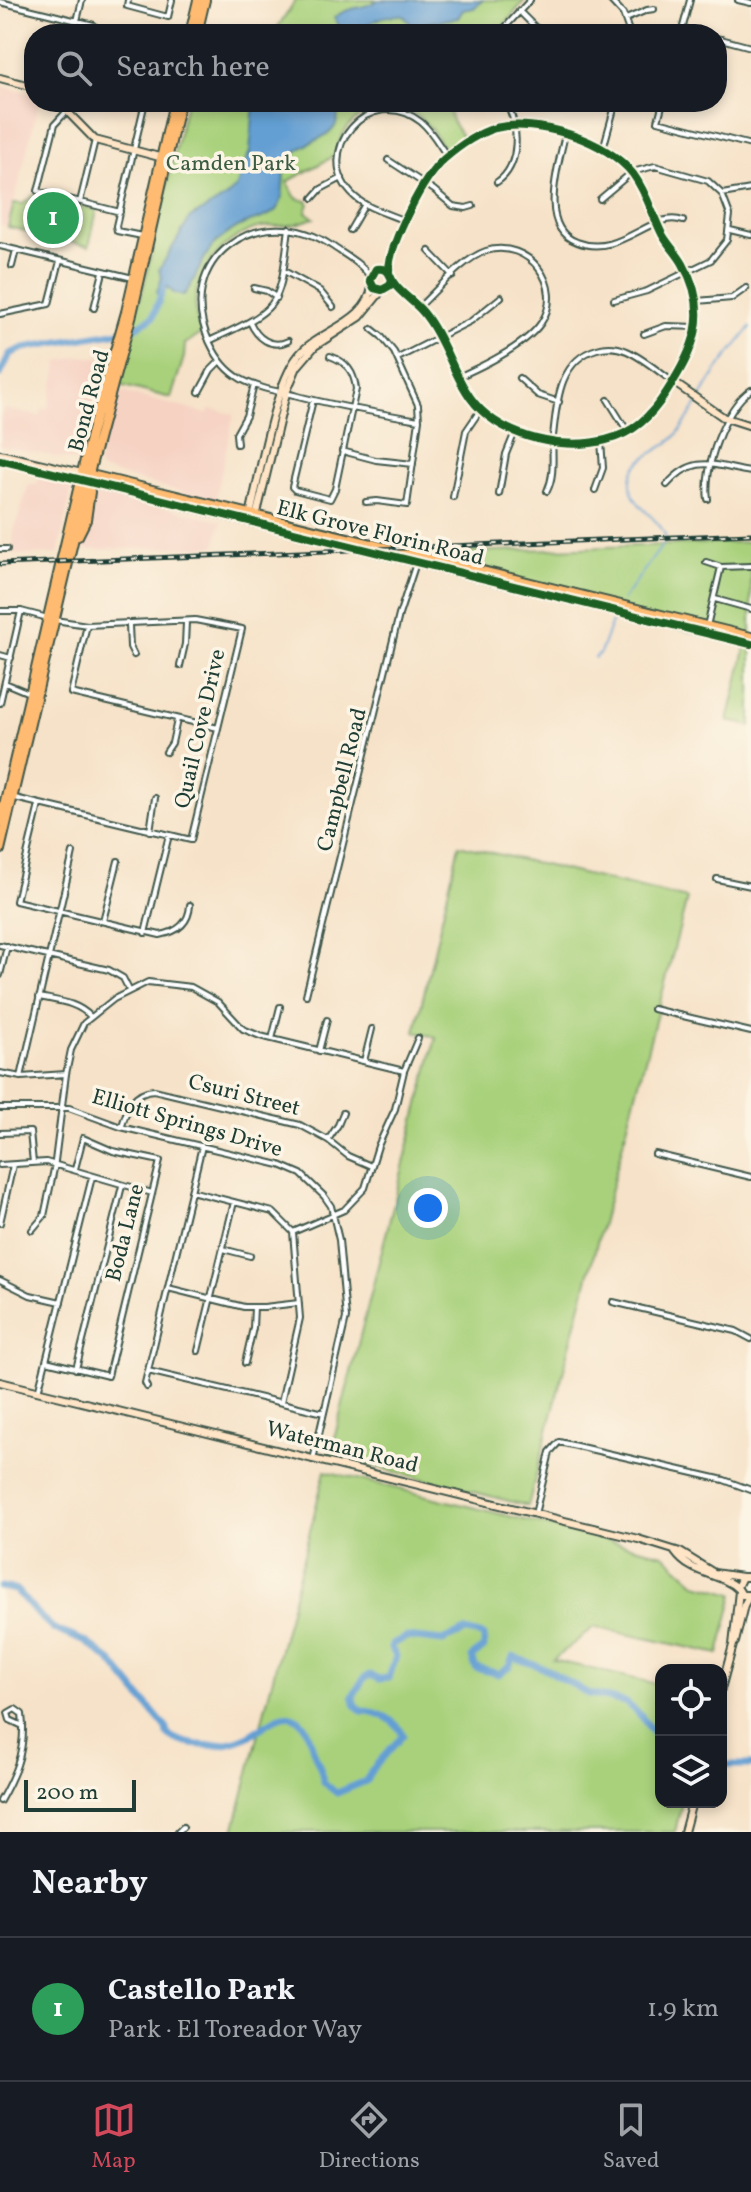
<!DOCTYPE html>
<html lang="en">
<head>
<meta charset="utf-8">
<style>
	body { margin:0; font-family:Vollkorn,serif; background:#242831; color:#f1f3f6 }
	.controls { position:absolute; right:24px; bottom:24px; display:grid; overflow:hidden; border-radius:16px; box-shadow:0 4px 12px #0003 }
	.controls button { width:72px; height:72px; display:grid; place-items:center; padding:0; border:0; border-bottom:2px solid #363941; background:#171b24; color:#f1f3f6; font:40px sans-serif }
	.scale { position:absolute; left:24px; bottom:20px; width:112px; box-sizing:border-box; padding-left:8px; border:4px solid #1f3d34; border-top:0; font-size:22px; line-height:28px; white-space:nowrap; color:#1f3d34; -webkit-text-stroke:6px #fcf5e5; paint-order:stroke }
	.you { position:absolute; left:428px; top:1208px; width:28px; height:28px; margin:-20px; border:6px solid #fff; border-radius:50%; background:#1a73e8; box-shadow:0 0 0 12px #1a73e833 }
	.badge { display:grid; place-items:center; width:52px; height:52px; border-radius:50%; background:#d1495b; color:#fff; font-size:26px; font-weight:700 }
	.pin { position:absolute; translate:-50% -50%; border:4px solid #fff; box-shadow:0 2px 8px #0006 }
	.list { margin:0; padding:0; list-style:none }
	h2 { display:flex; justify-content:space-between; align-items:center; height:104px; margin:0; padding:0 32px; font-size:34px }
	h2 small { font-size:26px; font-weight:400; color:#9ea1a6 }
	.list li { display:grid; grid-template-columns:52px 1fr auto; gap:24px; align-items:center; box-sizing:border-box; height:144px; padding:0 32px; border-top:2px solid #363941 }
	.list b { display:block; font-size:30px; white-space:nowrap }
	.list p { margin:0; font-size:26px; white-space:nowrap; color:#9ea1a6 }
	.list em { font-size:26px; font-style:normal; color:#9ea1a6 }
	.icon { flex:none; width:44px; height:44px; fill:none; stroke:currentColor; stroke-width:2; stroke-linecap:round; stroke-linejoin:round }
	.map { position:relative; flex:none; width:751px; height:1832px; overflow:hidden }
	.search { position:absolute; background:#171b24; box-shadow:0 4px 12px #0003; left:24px; right:24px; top:24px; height:88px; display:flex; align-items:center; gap:20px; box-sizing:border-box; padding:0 28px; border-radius:32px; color:#9ea1a6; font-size:30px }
	.sheet { height:248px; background:#171b24 }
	nav { display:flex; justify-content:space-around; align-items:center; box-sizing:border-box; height:112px; border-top:2px solid #363941; background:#171b24; font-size:22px; color:#9ea1a6 }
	nav a { display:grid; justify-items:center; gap:4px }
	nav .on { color:#d1495b }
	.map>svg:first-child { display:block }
	.built { fill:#f6d2c3 }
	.green { fill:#a9d17c; stroke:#648758; stroke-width:2 }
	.water { fill:#639fd3; stroke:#416e84; stroke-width:2 }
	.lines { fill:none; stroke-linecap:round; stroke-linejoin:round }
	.stream { stroke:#639fd3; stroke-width:2 }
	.river { stroke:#639fd3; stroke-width:7 }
	.street-casing { stroke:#3f564a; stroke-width:8 }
	.secondary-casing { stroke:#3f564a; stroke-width:10 }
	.primary-casing { stroke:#3f564a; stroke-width:12 }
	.street { stroke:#fff; stroke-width:4 }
	.secondary { stroke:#ffe4c6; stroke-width:6 }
	.primary { stroke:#febb71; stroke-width:8 }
	.rail-casing { stroke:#1f3d34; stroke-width:5 }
	.rail { stroke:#fcf5e5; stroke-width:2; stroke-dasharray:6; stroke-linecap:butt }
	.cycleway-casing { stroke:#fcf5e5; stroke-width:13 }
	.cycleway { stroke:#1b5e20; stroke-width:8 }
	.labels { text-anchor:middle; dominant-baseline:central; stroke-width:7; stroke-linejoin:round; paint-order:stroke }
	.park-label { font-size:22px; fill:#3b5b42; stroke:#fcf5e5 }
	.street-label { font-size:22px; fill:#1f3d34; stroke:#fcf5e5 }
</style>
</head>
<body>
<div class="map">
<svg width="751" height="1832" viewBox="0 0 751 1832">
	<rect width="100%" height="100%" fill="#fcf5e5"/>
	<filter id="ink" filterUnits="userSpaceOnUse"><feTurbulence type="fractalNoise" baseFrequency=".0125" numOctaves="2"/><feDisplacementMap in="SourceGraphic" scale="16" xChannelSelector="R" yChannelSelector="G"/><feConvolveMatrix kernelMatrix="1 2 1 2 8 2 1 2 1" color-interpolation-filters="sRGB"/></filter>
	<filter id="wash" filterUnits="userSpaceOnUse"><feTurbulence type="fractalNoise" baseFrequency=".006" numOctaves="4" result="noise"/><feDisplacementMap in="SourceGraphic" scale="32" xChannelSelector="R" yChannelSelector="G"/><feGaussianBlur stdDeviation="1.8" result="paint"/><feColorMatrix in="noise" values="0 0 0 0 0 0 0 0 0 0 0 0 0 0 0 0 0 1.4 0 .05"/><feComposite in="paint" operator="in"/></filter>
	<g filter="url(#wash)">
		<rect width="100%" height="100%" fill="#f6e2c8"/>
		<path class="built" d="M0,86L34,94V102H39L8,227L0,225Z
			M80,356L104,359L76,461L0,446V417L4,409L40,416L42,409H48L59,361Z
			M114,390L208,414L210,409L234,414L215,501L101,470L98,466Z
			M39,478L72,488L58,554L13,555L14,531L29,484L37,485Z
			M95,491L222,521L215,546L87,550L78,547L89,518Z"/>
		<path class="green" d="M296,0H525L497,34L477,32L475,34H273Z
			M186,102H446L452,121L464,139L449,151L444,149C435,135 427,120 411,112C378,97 340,120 336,155L287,182L296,198L307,201L309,204L306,212L314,218C307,220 298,224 291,225C278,227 267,225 254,229C213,243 181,291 202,333L185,344L184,357L171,398L116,384L145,282Z
			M35,194L97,210L89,246L8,227L14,203L23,204Z
			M751,542V726L728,721L746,645L379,555Z
			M459,845L687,899L528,1506L330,1455L436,1037L415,1032Z
			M325,1471L663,1554L697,1584L734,1594L719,1654L594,1627L553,1660L661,1685V1802H682L675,1832H234Z"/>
		<path class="water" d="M378,0H483L474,8L463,10L458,18L425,23L420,34H412L410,23L403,15C374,14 368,30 344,32L334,18C349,5 365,10 378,0Z
			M254,102H337C344,141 315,134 295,153C275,173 290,194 276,210C267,219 253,220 242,225C233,229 224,236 217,242C201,256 198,279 184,295L175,294L167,287L159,298L157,292L162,277L159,270L190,218L225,198L236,188L250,151Z"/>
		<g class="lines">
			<path class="stream" d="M622,601L666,540C663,518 632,509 631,485C629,458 659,453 674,438C688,422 699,400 710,381C722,362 737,345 751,327
				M595,658L600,653L615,614"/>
			<path class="river" d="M0,375L10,354L24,348L131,330L153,317L163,289
				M0,1587L16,1590L34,1611L54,1629L86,1642L111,1661L167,1729L168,1735C190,1749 223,1748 247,1737C259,1731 278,1712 292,1716C306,1720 308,1734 312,1746C315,1759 323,1768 323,1782L337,1793L366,1781L371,1771L403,1735C396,1720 379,1711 362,1711L356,1705L353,1696L364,1678L370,1675L379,1679L389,1678L396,1656L391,1648L392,1644L407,1637L443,1641L466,1631L484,1636V1647L472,1657L476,1668L499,1674L509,1667L513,1657L546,1669L589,1694L625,1702L641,1716L661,1744
				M721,1765H751"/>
		</g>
	</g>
	<g filter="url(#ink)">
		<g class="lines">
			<g class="street-casing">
				<path id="street" d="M128,0L127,6L168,17L172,0
					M610,0L623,14L630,34
					M738,0L751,3
					M0,2L94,25L97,34
					M519,11L535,27L550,34
					M626,19L647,10L654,9
					M77,21L82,0
					M682,29L702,34
					M499,34L530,0
					M681,34L690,0
					M717,38L751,47
					M717,57L722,39
					M75,102L55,124L38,191L120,212
					M126,102L144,107
					M663,102L658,121L751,145
					M708,102V104
					M565,134C559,164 537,228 577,242C621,259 652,209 683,221
					M603,149L616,102
					M388,160L434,190L453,206L466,208L473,206
					M497,182C521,166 520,124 505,102
					M722,194L751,189
					M313,198L321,189L342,178
					M600,199L632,172L655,166L708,181L722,194L730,215L727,240L711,260L647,291L614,300
					M80,202L95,140
					M405,221C389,214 368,209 355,197C308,154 370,81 421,122C432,131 439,145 447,156
					M350,230L365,204
					M730,230L751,235
					M142,236L117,231L116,226L145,102
					M0,246L133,278
					M429,251L453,276
					M12,266L16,250
					M284,271L320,291L333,307
					M370,277C361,263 345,255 332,246C260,197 171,260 210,343C217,358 227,371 241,379C257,388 276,391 294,395C335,406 377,413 419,420
					M254,288L267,291L277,298
					M697,301L732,298L746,288
					M419,307C436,291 464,258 486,251C528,238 566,286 541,323C526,345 483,366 458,377
					M94,308L103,272
					M0,314L49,304L60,261
					M250,322C257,338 271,349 288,341
					M644,334L666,326L697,327
					M209,341C284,307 279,307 289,228
					M398,358L471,321L501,297
					M519,378L538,395L559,402
					M199,392L211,370L220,361
					M313,400L292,487L295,490L330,499L335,489L356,389C354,372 347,362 330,356
					M608,400L628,432
					M237,444L236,434L246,416L254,385
					M342,451L376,460L413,464
					M667,485C695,452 716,467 751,472
					M595,490L603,468L601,441
					M547,491C556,473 551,454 553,436C557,402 559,360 597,349C607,346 618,347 627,351C643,358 659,372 673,382
					M499,494L506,454L515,432
					M453,497L466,431L481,409
					M708,499C703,468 725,407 751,390
					M366,502L377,501L407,505L419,420L418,405L394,352L381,336L372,329
					M0,549H7
					M706,562L721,567L707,626
					M721,567L751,566
					M715,599L751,609
					M0,611H21L48,618
					M87,625L71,693L218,728
					M129,625L130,647L134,655
					M0,655L11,658
					M180,666L185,644L186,622
					M5,683L29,693
					M0,703L21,611
					M166,752L172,743L177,720
					M15,798L191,840L242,629L195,620L87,625L55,620
					M39,805L16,901L160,935C177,932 189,924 190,905
					M150,831L155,798
					M717,879L751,886
					M103,921L118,861
					M145,933L169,835
					M0,945L109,970L123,978L129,990
					M0,975L7,946
					M306,995L399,615L416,563
					M39,997C58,1001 77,1002 91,1017
					M653,1009L751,1032
					M272,1039L280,1007
					M319,1051L327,1020
					M364,1061L372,1029
					M0,1073L21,1077L66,1074
					M21,1077L73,853
					M0,1108H69L121,1127L280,1165L301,1174L324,1196L331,1206L339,1240L346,1318L313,1460
					M122,1126C127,1108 133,1091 154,1090L300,1125L328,1140L348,1156L371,1166
					M0,1133L30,1132L33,1163
					M328,1140L338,1125L343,1113
					M655,1154L751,1177
					M0,1165L46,1162L152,1193
					M75,1169L83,1138L113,1151L160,1161L108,1376L46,1361L92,1177
					M191,1191L273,1212L293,1232L300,1318L281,1402
					M0,1223L13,1165
					M32,1230L44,1216L54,1169L66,1074L71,1050L84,1023L114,999L148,982L191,987L218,1002L243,1029L260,1036L404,1071
					M293,1232L344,1210L365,1188L378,1146L395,1109L404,1071L418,1038
					M223,1249L250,1256
					M0,1280L30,1295L61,1302
					M168,1288L244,1307H264L299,1303
					M613,1302L736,1331L751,1339
					M198,1351L234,1202
					M245,1363L253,1328L254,1307
					M76,1369L122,1186
					M148,1371L324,1413
					M147,1387L145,1383L202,1146
					M38,1392L46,1361
					M535,1514L550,1452L559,1442L724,1480L751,1490
					M0,1801C14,1776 24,1754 23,1725L22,1714L15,1709L8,1713L10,1720L23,1726
					M178,1832L183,1827"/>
			</g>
			<g class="secondary-casing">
				<path id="secondary" d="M0,78L34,87
					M58,102L95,140L163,158
					M389,271C389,245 423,177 444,159C459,146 476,134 495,128C537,118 607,140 633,174C647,193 652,214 662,234C668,245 677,253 683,264C711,314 694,350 666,393C650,417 634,433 606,440C558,452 492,435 466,391C451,367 443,338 426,316C418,304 405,297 396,286C388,277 392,267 376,269L370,280L374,288L382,290L389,286L392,280
					M673,382L723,417L751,426
					M0,454L82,473
					M0,460L80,480
					M250,515C260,474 274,386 298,356C318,330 368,323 372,286
					M256,517L286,393L297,367L315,346L360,317L382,290
					M0,1382L638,1539L680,1552L714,1573L742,1577
					M675,1552C692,1576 720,1572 738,1589
					M751,1577H742L737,1587L742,1595H751
					M735,1642L744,1605L749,1596
					M721,1689L733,1645L739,1591
					M684,1832L692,1802"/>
			</g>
			<g class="primary-casing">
				<path id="primary" d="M190,34L198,0
					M197,34L205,0
					M87,474L751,637
					M85,481L751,644
					M78,536L86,520L90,492
					M0,822L91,434L126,312L174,102
					M0,850L91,466L132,314L180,102"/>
			</g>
			<use href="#street" class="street"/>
			<use href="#secondary" class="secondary"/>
			<use href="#primary" class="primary"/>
			<g class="rail-casing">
				<path id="rail" d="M0,564L751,534"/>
			</g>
			<use href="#rail" class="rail"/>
			<g class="cycleway-casing">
				<path id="cycleway" d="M389,271C389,245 423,177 444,159C459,146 476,134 495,128C537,118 607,140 633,174C647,193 652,214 662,234C668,245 677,253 683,264C711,314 694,350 666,393C650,417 634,433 606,440C558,452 492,435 466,391C451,367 443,338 426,316C418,304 405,297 396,286C388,277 392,267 376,269L370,280L374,288L382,290L389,286L392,280
					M0,460L751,644"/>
			</g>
			<use href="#cycleway" class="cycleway"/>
		</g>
	</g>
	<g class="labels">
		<g class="park-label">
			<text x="231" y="164">Camden Park</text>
		</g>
		<g class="street-label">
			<text transform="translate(90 401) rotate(-75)">Bond Road</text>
			<text transform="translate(380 534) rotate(14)">Elk Grove Florin Road</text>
			<text transform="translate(201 729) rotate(-77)">Quail Cove Drive</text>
			<text transform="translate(343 780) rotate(-76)">Campbell Road</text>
			<text transform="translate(244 1096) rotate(14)">Csuri Street</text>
			<text transform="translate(187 1124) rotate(16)">Elliott Springs Drive</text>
			<text transform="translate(126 1233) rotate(-76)">Boda Lane</text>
			<text transform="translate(342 1448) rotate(14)">Waterman Road</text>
		</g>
	</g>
</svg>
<div class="controls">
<button><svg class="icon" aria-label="locate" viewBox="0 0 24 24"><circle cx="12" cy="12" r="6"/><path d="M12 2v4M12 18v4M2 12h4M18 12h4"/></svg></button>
<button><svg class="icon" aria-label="layers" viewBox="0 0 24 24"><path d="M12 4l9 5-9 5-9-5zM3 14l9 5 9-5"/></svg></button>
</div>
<div class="scale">200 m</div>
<div class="you"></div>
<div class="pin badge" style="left:53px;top:218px;background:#2e9e5b">1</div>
<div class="search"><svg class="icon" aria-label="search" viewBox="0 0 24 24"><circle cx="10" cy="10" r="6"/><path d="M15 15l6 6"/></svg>Search here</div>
</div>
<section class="sheet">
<h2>Nearby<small></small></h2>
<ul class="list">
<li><span class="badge" style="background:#2e9e5b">1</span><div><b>Castello Park</b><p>Park · El Toreador Way</p></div><em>1.9 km</em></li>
</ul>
</section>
<nav>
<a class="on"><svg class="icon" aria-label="map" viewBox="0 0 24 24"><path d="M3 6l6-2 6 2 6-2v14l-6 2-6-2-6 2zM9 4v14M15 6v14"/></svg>Map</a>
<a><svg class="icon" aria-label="directions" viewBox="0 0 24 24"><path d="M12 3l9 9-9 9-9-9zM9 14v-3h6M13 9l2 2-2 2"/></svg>Directions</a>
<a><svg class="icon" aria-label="saved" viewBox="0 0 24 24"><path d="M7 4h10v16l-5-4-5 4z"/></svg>Saved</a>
</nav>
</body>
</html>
